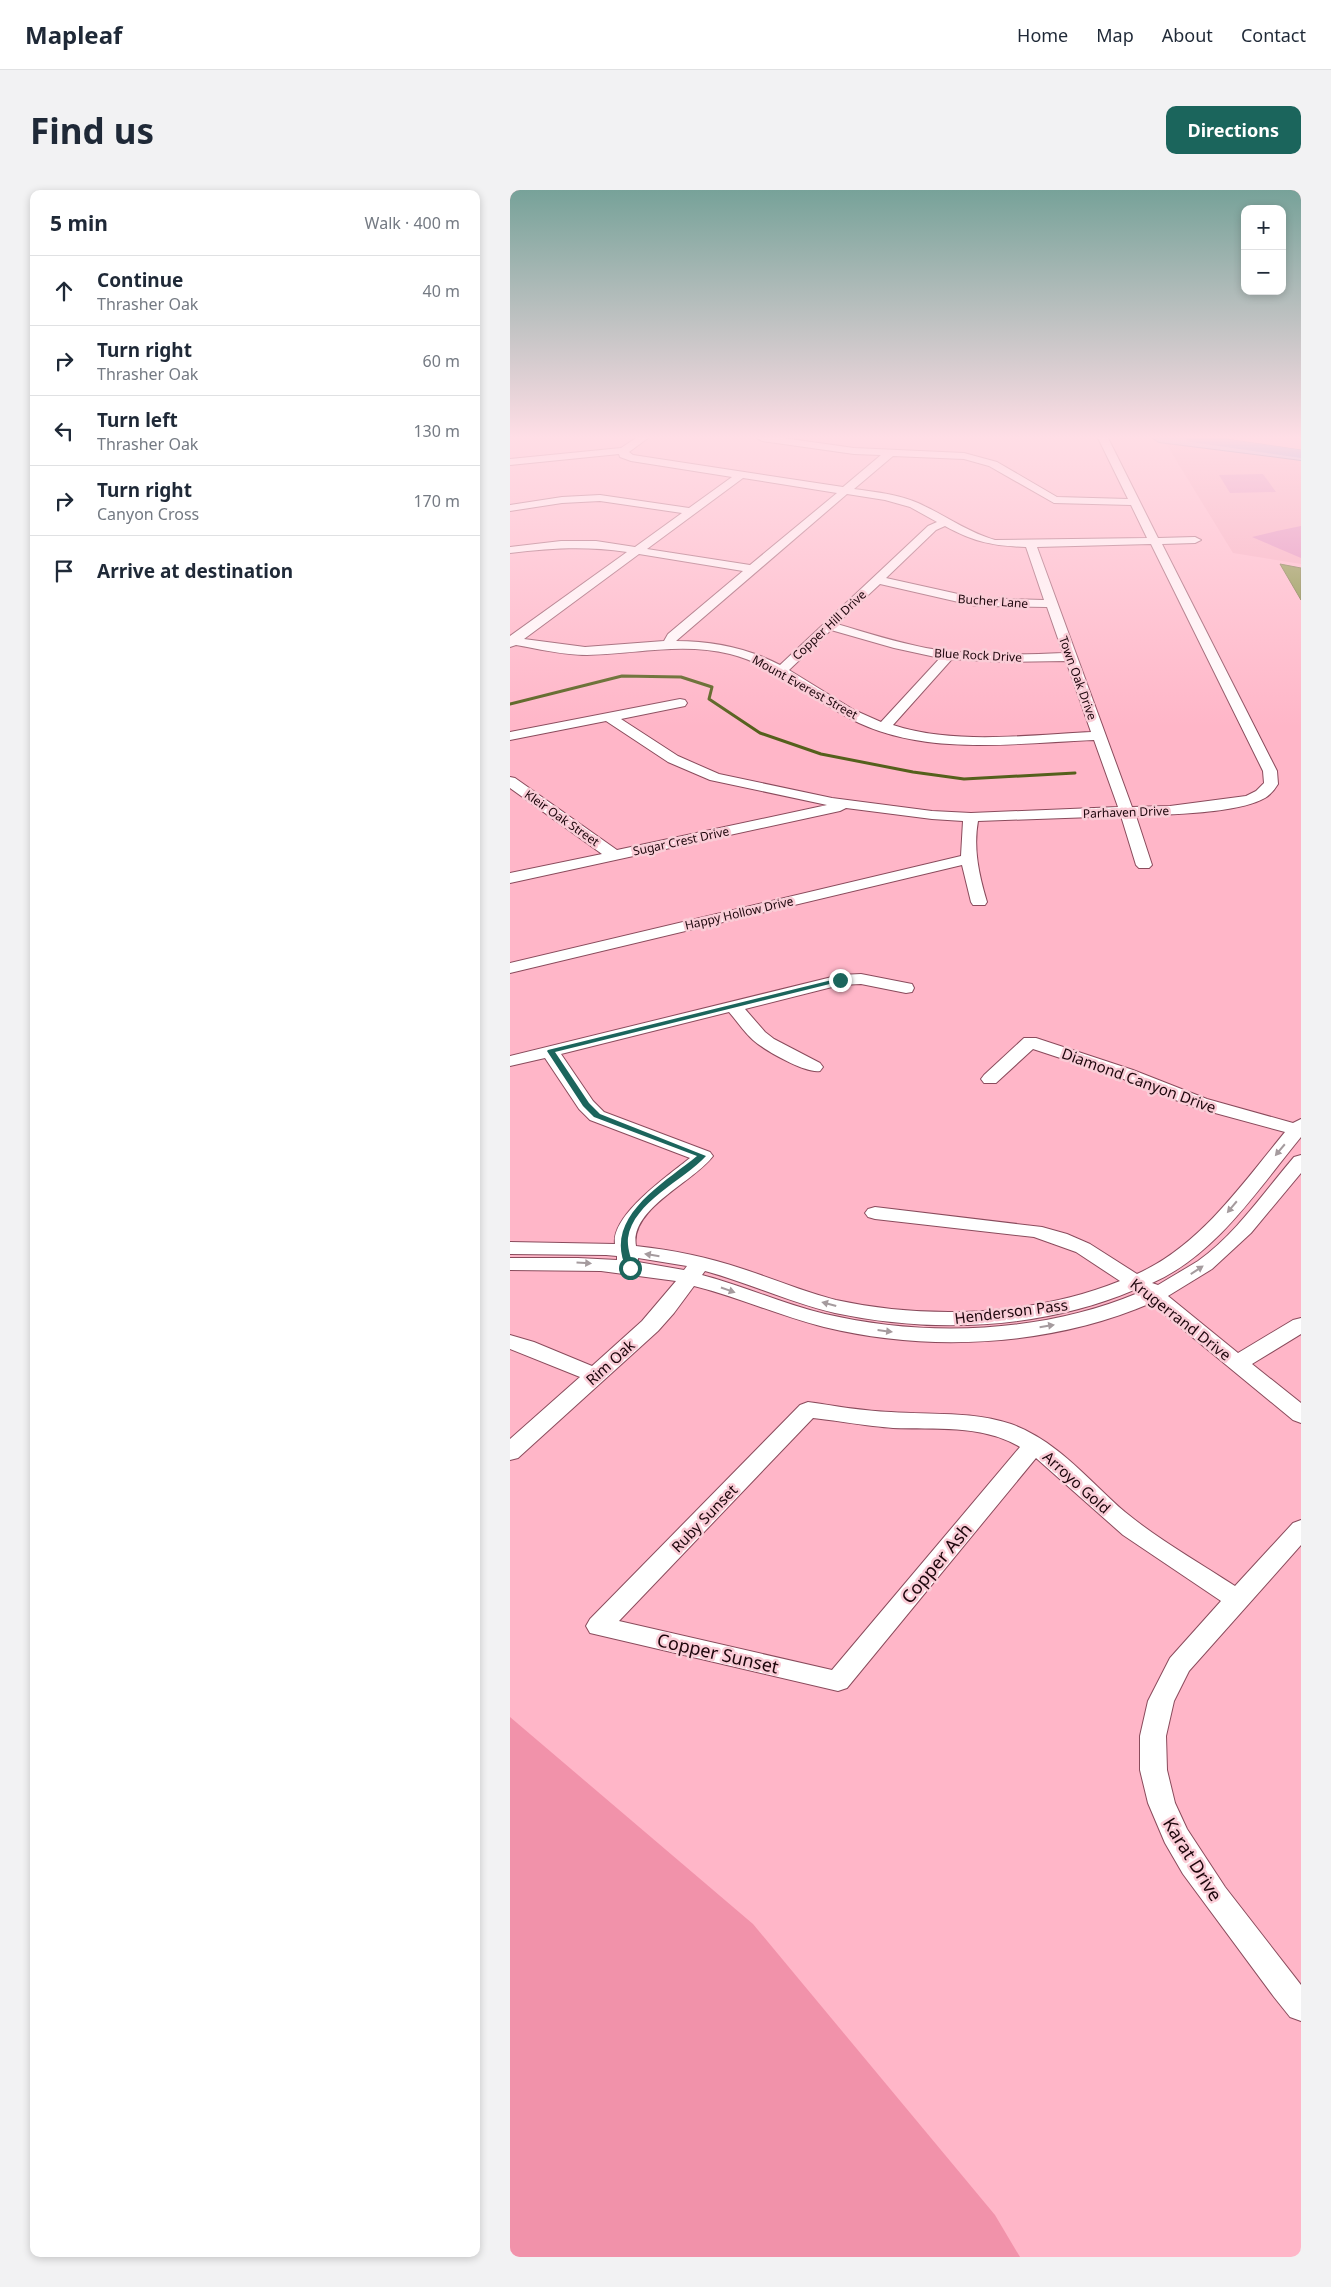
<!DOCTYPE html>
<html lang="en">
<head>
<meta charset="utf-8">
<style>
	body { margin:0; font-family:"Noto Sans",sans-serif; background:#f2f2f3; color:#1f2937 }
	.controls { position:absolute; right:15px; top:15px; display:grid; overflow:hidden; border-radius:10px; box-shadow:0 2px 8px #0003 }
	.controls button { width:45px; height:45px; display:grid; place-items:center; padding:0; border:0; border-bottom:1px solid #e0e1e3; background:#fff; color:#1f2937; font:25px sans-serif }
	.stop { position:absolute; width:15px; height:15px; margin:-11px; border:4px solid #1b655c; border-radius:50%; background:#fff }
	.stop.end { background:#1b655c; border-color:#fff; box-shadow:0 1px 5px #0008 }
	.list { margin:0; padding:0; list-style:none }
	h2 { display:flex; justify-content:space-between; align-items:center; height:65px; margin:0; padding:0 20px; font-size:21px }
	h2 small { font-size:16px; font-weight:400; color:#747a83 }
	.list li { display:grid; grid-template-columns:32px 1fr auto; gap:15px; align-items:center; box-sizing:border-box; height:70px; padding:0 20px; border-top:1px solid #e0e1e3 }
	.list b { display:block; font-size:19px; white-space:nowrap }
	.list p { margin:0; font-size:16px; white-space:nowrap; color:#747a83 }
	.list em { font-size:16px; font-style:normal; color:#747a83 }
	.icon { flex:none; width:28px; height:28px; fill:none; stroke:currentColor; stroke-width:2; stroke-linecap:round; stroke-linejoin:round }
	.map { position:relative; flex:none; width:791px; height:2067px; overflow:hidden; border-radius:10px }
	header { display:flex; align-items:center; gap:30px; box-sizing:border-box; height:70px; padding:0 25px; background:#fff; border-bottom:1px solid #e0e1e3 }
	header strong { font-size:24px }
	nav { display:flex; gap:28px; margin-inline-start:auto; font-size:18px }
	.intro { display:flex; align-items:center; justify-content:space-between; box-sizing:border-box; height:120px; padding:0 30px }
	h1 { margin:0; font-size:35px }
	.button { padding:12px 22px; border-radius:10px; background:#1b655c; color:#fff; font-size:18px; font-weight:700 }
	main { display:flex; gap:30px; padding:0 30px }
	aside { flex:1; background:#fff; border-radius:10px; box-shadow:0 2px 8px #0003 }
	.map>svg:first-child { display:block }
	.built { fill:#f6a7ba }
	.green { fill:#f192aa }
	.water { fill:#6d8723; stroke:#55601c }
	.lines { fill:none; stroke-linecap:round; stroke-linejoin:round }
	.stream { stroke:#55601c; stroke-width:3 }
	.building { fill:#db82b8 }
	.minor-casing { stroke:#8a4b5c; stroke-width:2 }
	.major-casing { stroke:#346c9c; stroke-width:2 }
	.highway-casing { stroke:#346c9c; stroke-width:1 }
	.minor { fill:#fff; fill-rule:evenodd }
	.major { fill:#8dc8f2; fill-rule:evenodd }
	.highway { fill:#41a3e9; fill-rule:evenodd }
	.oneway { fill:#a59b9e }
	.route { fill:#1b655c }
	.labels { text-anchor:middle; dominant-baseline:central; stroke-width:5; stroke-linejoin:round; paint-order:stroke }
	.far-street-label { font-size:12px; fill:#1d060c; stroke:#facdd7 }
	.street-label { font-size:15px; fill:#1d060c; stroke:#facdd7 }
	.near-street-label { font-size:18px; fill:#1d060c; stroke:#facdd7 }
</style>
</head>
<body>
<header>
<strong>Mapleaf</strong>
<nav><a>Home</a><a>Map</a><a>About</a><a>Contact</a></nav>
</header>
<div class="intro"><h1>Find us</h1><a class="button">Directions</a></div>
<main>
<aside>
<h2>5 min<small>Walk · 400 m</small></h2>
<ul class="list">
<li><svg class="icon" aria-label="ahead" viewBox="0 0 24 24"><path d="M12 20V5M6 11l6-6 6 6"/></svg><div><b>Continue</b><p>Thrasher Oak</p></div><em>40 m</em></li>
<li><svg class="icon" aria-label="right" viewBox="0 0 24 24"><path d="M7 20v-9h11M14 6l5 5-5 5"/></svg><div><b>Turn right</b><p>Thrasher Oak</p></div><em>60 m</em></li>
<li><svg class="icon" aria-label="left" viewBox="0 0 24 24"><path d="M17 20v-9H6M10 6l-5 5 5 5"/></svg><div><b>Turn left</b><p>Thrasher Oak</p></div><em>130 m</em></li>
<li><svg class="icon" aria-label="right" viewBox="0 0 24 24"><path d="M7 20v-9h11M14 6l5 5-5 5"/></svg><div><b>Turn right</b><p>Canyon Cross</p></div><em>170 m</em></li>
<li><svg class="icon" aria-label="arrive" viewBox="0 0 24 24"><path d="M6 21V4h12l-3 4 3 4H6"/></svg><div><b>Arrive at destination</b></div></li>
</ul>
</aside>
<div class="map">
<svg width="791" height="2067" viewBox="0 0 791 2067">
	<rect width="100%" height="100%" fill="#ffb6c8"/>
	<path class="built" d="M655,252L791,271V374L723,363Z"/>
	<path class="green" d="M0,1527L243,1734L485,2025L510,2067H0Z"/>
	<path class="water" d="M770,374L791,378V410Z"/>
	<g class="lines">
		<path class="stream" d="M0,514L112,486L171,487L202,497L199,509L250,543L311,564L403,582L454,589L565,583"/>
	</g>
	<path class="building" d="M753,284L766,302L720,303L709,285Z
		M791,336V368L742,347L767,341Z"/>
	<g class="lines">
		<g class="minor-casing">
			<path id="minor" d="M126,248H138L119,262L123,265L333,297L371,265L344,264L252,251L247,248H273L344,258L454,263L487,272L547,307L618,309L588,248H598L648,348L685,347L691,350L685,353L652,354L767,581L768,594C765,599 760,605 755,608C727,624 658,624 626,626L642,675L639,678H629L626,675L611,626L468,631C463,659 469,685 477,712L475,715H463L461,712L452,675L0,783V773L451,666L453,631L422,629L336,618L330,621L0,693V683L92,664L0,598V587L5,588L107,660L317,615L200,590L158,572L96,531L0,550V542L170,509L175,510L177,513L175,516L111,529L168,566L209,584L322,608L422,621L461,623L608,617L584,550C508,553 420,566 349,533C304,512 268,476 220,464C172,452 125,464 77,465C53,465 29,459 6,455L0,457V446L117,362C75,356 43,358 0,363V357L51,351H86L125,357L172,323L90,311L52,313L0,321V315L52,307L90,305L179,318L222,287L121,271L110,267L109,264L0,275V269L111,258ZM383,266L454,269L479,276L544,313L621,315L637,348L485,350C457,342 435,325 408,313C388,304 365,302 344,299ZM233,288L327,303L240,375L137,359ZM337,304L375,310L400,317L427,332L418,336L270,475C238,458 202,451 166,451ZM435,336C464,352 483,356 516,357L534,410L466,408L376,388L426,340ZM641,354L753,581L754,593L746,601L736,606L660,616L622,617L527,357ZM129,364L233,381L158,444L154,451L75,457L14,449ZM370,394L466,416L537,417L553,463C508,465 461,466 416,458C386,452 357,443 327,434ZM321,440L384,458L430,468L371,532L344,520L279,480ZM442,469L496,472L556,471L581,542C519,545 443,555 383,535Z
				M351,784L402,794L404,798L402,802L396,803L351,794L330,795L235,819L255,842L264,849L310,873L313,877L310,881C296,884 254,860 243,850C234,842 227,831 219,822L51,864L83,911L94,922L200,962L203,966C184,992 119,1019 126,1056C162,1060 198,1067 233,1079C264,1089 295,1102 326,1110C418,1130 523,1126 610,1091L566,1062L524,1047L365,1029L358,1027L355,1023L358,1019L365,1017L532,1037L557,1044L580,1054L627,1084C690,1056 732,994 775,942L683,917L611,888L523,859L486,893H474L471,889L474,885L514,848H526L623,880L697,909L783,933L791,929V947C748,999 706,1065 642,1093L648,1095C661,1087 675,1079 688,1071C726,1044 754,1002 784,967L791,965V983L741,1043L702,1079L658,1106L728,1163L783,1130L791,1128V1144L742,1174L791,1213V1233L783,1230L641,1113C541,1156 420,1163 314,1137C270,1126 228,1107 184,1096L164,1123L148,1141L8,1268L0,1270V1249L70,1187L0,1159V1145L24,1152L82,1176L132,1131L166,1091L91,1081L0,1080V1068H68L107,1070V1066L96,1065L0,1064V1052L105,1054C101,1025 159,985 180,968L80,930L69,919L35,868L0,876V866L330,785ZM128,1068L177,1076L174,1080L128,1072ZM195,1081C239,1093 281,1113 325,1123C423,1144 532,1139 624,1100L628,1103C532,1143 417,1148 315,1124C273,1114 234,1096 192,1085Z
				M298,1212C326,1216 353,1221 381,1222C422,1225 462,1221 501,1234C548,1251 579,1291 615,1322C649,1350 688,1372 725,1396L783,1333L791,1330V1355L679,1481L664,1511L656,1546L657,1580L665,1613L677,1639L715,1697L791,1795V1831L780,1827L764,1807L673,1684L655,1653L638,1613L630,1580V1546L638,1511L660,1468L711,1411L613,1345L526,1268L337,1498L328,1501L80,1443L76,1436L80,1429L290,1215ZM303,1228C330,1231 356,1236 383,1238C426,1240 471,1234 510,1257L322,1480L109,1431Z"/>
		</g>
		<g class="major-casing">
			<path id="major" d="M643,248H680L791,262V270L649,252Z"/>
		</g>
		<g class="highway-casing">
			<path id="highway" d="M674,248H709L791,260V268L681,252Z"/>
		</g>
		<use href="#minor" class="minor"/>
		<use href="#major" class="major"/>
		<use href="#highway" class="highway"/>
	</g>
	<defs><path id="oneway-solid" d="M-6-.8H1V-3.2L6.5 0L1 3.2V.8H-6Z" transform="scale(1.25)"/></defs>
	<g class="oneway">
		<use href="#oneway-solid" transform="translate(770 960) rotate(130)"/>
		<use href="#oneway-solid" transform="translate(722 1017) rotate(130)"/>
		<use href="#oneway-solid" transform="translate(142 1065) rotate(-171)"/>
		<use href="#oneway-solid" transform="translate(74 1073) rotate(4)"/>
		<use href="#oneway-solid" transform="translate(687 1080) rotate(-33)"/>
		<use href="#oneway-solid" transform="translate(218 1100) rotate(19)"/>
		<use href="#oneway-solid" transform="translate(319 1114) rotate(-165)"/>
		<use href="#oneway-solid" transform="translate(537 1136) rotate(-9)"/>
		<use href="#oneway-solid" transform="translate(375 1141) rotate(7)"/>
	</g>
	<linearGradient id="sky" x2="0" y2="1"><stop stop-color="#77a299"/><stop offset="0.46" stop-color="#ffdee6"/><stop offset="1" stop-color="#ffdee6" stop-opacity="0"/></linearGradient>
	<rect width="791" height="537" fill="url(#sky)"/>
	<path class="route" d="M330,788H332V791L45,862L79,913L90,924L196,966C174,990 123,1012 118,1048C117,1058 121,1068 124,1078L117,1080C91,1028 153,994 187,966L84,927L73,916L37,861L38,860Z"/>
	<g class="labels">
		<g class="far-street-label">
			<text transform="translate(483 411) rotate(4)">Bucher Lane</text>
			<text transform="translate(319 435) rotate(-43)">Copper Hill Drive</text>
			<text transform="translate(468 465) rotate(3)">Blue Rock Drive</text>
			<text transform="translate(568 488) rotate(70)">Town Oak Drive</text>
			<text transform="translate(295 497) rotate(29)">Mount Everest Street</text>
			<text transform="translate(616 622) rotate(-2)">Parhaven Drive</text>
			<text transform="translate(52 628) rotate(35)">Kleir Oak Street</text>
			<text transform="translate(171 651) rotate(-12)">Sugar Crest Drive</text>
			<text transform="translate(229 723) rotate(-13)">Happy Hollow Drive</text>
		</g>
		<g class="street-label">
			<text transform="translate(629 890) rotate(20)">Diamond Canyon Drive</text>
			<text transform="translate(501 1121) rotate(-7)">Henderson Pass</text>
			<text transform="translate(671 1129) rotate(38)">Krugerrand Drive</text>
			<text transform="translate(100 1172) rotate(-42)">Rim Oak</text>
			<text transform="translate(567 1292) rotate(42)">Arroyo Gold</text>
			<text transform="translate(194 1328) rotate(-46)">Ruby Sunset</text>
		</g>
		<g class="near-street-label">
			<text transform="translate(426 1373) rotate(-50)">Copper Ash</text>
			<text transform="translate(208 1463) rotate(13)">Copper Sunset</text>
			<text transform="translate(683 1669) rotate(58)">Karat Drive</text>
		</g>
	</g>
</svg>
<div class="controls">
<button>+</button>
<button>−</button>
</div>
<div class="stop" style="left:120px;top:1078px"></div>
<div class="stop end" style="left:330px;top:790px"></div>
</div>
</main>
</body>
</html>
